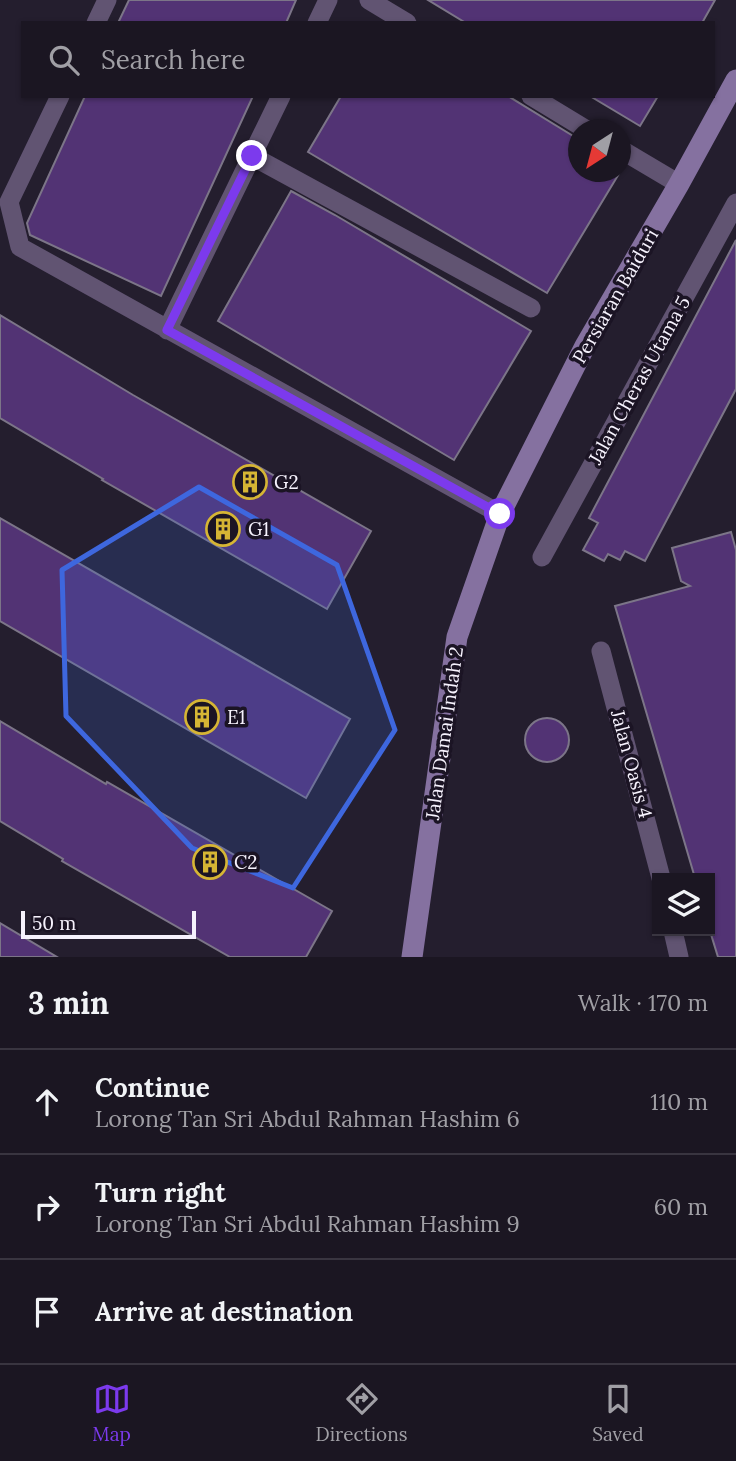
<!DOCTYPE html>
<html lang="en">
<head>
<meta charset="utf-8">
<style>
	body { margin:0; font-family:Lora,serif; background:#241f2a; color:#f1f3f6 }
	.controls { position:absolute; right:21px; bottom:21px; display:grid; overflow:hidden; border-radius:0px; box-shadow:0 2px 5px #0004 }
	.controls button { width:63px; height:63px; display:grid; place-items:center; padding:0; border:0; border-bottom:2px solid #393540; background:#1b1622; color:#f1f3f6; font:35px sans-serif }
	.compass { position:absolute; left:568px; top:119px; width:63px; height:63px; border-radius:50%; background:#1b1622; box-shadow:0 2px 5px #0004; rotate:216deg }
	.scale { position:absolute; left:21px; bottom:18px; width:175px; box-sizing:border-box; padding-left:7px; border:4px solid #f6f2fd; border-top:0; font-size:19px; line-height:24px; white-space:nowrap; color:#f6f2fd; -webkit-text-stroke:5px #1b1424; paint-order:stroke }
	.stop { position:absolute; width:21px; height:21px; margin:-16px; border:5px solid #7c3aed; border-radius:50%; background:#fff }
	.stop.end { background:#7c3aed; border-color:#fff; box-shadow:0 2px 7px #0008 }
	.list { margin:0; padding:0; list-style:none }
	h2 { display:flex; justify-content:space-between; align-items:center; height:91px; margin:0; padding:0 28px; font-size:30px }
	h2 small { font-size:23px; font-weight:400; color:#a09fa5 }
	.list li { display:grid; grid-template-columns:46px 1fr auto; gap:21px; align-items:center; box-sizing:border-box; height:105px; padding:0 28px; border-top:2px solid #393540 }
	.list b { display:block; font-size:26px; white-space:nowrap }
	.list p { margin:0; font-size:23px; white-space:nowrap; color:#a09fa5 }
	.list em { font-size:23px; font-style:normal; color:#a09fa5 }
	.icon { flex:none; width:38px; height:38px; fill:none; stroke:currentColor; stroke-width:2; stroke-linecap:round; stroke-linejoin:round }
	.map { position:relative; flex:none; width:736px; height:957px; overflow:hidden }
	.search { position:absolute; background:#1b1622; box-shadow:0 2px 5px #0004; left:21px; right:21px; top:21px; height:77px; display:flex; align-items:center; gap:18px; box-sizing:border-box; padding:0 24px; border-radius:0px; color:#a09fa5; font-size:26px }
	.sheet { height:406px; background:#1b1622 }
	nav { display:flex; justify-content:space-around; align-items:center; box-sizing:border-box; height:98px; border-top:2px solid #393540; background:#1b1622; font-size:19px; color:#a09fa5 }
	nav a { display:grid; justify-items:center; gap:4px }
	nav .on { color:#7c3aed }
	.map>svg:first-child { display:block }
	.building { fill:#523374; stroke:#7c7588; stroke-width:2 }
	.lines { fill:none; stroke-linecap:round; stroke-linejoin:round }
	.street { stroke:#615472; stroke-width:19 }
	.secondary { stroke:#8571a0; stroke-width:21 }
	.route { stroke:#7c3aed; stroke-width:9 }
	.marked { fill:#3e67de; fill-opacity:0.2; stroke:#3e67de; stroke-width:5; stroke-linejoin:round }
	.labels { text-anchor:middle; dominant-baseline:central; stroke-width:7; stroke-linejoin:round; paint-order:stroke }
	.street-label { font-size:19px; fill:#f6f2fd; stroke:#1b1424 }
	.poi-label { font-size:19px; fill:#f6f2fd; stroke:#1b1424; text-anchor:start }
</style>
</head>
<body>
<div class="map">
<svg width="736" height="957" viewBox="0 0 736 957">
	<rect width="100%" height="100%" fill="#241e2e"/>
	<path class="building" d="M129,0H296L286,23H118Z
		M428,0H715L702,23H466Z
		M85,96H253L161,296L30,235L27,223Z
		M341,96H508L578,139V172H620L547,293L308,152Z
		M590,96H658L640,126Z
		M291,191L335,215L531,331L454,460L218,321Z
		M736,240V389L645,561L625,551L620,560L608,554L604,561L583,550L598,523L589,518Z
		M0,315L133,395L371,531L327,609L102,480L103,479L0,418Z
		M0,518L350,719L306,798L0,621Z
		M731,532L736,550V957H718L710,931V878H695L615,606L690,586L681,581L672,548Z
		M525 740a22 22 0 1 1 44 0a22 22 0 1 1-44 0Z
		M0,721L106,784L107,782L332,911L306,957H230L62,861L63,859L0,821Z
		M0,923L57,957H0Z"/>
	<g class="lines">
		<path class="street" d="M369,0L407,23
			M96,23L107,0
			M317,23L328,0
			M60,96L9,202L20,247L500,514
			M531,96L587,130
			M620,149L679,184
			M252,156L531,308
			M167,330L281,96
			M542,557L736,203
			M601,651L661,878
			M673,931L679,957"/>
		<path class="secondary" d="M412,957L457,637L500,514L585,346L679,184L736,80"/>
	</g>
	<g class="lines">
		<path class="route" d="M252,156L167,330L500,514"/>
	</g>
	<path class="marked" d="M199,487L337,565L395,730L293,888L192,848L66,716L62,570Z"/>
	<defs>
		<g id="building-ring" transform="scale(1.75)"><circle r="9.5" fill="#1b1424" stroke="#d6b534" stroke-width="1.5"/><path d="M-4-6H4V6H1V3H-1V6H-4ZM-2.5-4.3h1.7v1.8h-1.7ZM.8-4.3h1.7v1.8H.8ZM-2.5-1h1.7V.8h-1.7ZM.8-1h1.7V.8H.8Z" fill="#d6b534"/></g>
	</defs>
	<g fill-rule="evenodd">
		<use href="#building-ring" x="250" y="482"/>
		<use href="#building-ring" x="223" y="529"/>
		<use href="#building-ring" x="202" y="717"/>
		<use href="#building-ring" x="210" y="862"/>
	</g>
	<g class="labels">
		<g class="street-label">
			<text transform="translate(615 296) rotate(-60)">Persiaran Baiduri</text>
			<text transform="translate(639 380) rotate(-61)">Jalan Cheras Utama 5</text>
			<text transform="translate(444 733) rotate(-82)">Jalan Damai Indah 2</text>
			<text transform="translate(632 764) rotate(75)">Jalan Oasis 4</text>
		</g>
		<g class="poi-label">
			<text x="274" y="482">G2</text>
			<text x="248" y="529">G1</text>
			<text x="227" y="717">E1</text>
			<text x="234" y="862">C2</text>
		</g>
	</g>
</svg>
<div class="controls">
<button><svg class="icon" aria-label="layers" viewBox="0 0 24 24"><path d="M12 4l9 5-9 5-9-5zM3 14l9 5 9-5"/></svg></button>
</div>
<svg class="compass" viewBox="-18 -18 36 36"><path d="M0-13l5 13h-10z" fill="#e53935"/><path d="M0 13l5-13h-10z" fill="#a09fa5"/></svg>
<div class="scale">50 m</div>
<div class="stop" style="left:500px;top:514px"></div>
<div class="stop end" style="left:252px;top:156px"></div>
<div class="search"><svg class="icon" aria-label="search" viewBox="0 0 24 24"><circle cx="10" cy="10" r="6"/><path d="M15 15l6 6"/></svg>Search here</div>
</div>
<section class="sheet">
<h2>3 min<small>Walk · 170 m</small></h2>
<ul class="list">
<li><svg class="icon" aria-label="ahead" viewBox="0 0 24 24"><path d="M12 20V5M6 11l6-6 6 6"/></svg><div><b>Continue</b><p>Lorong Tan Sri Abdul Rahman Hashim 6</p></div><em>110 m</em></li>
<li><svg class="icon" aria-label="right" viewBox="0 0 24 24"><path d="M7 20v-9h11M14 6l5 5-5 5"/></svg><div><b>Turn right</b><p>Lorong Tan Sri Abdul Rahman Hashim 9</p></div><em>60 m</em></li>
<li><svg class="icon" aria-label="arrive" viewBox="0 0 24 24"><path d="M6 21V4h12l-3 4 3 4H6"/></svg><div><b>Arrive at destination</b></div></li>
</ul>
</section>
<nav>
<a class="on"><svg class="icon" aria-label="map" viewBox="0 0 24 24"><path d="M3 6l6-2 6 2 6-2v14l-6 2-6-2-6 2zM9 4v14M15 6v14"/></svg>Map</a>
<a><svg class="icon" aria-label="directions" viewBox="0 0 24 24"><path d="M12 3l9 9-9 9-9-9zM9 14v-3h6M13 9l2 2-2 2"/></svg>Directions</a>
<a><svg class="icon" aria-label="saved" viewBox="0 0 24 24"><path d="M7 4h10v16l-5-4-5 4z"/></svg>Saved</a>
</nav>
</body>
</html>
